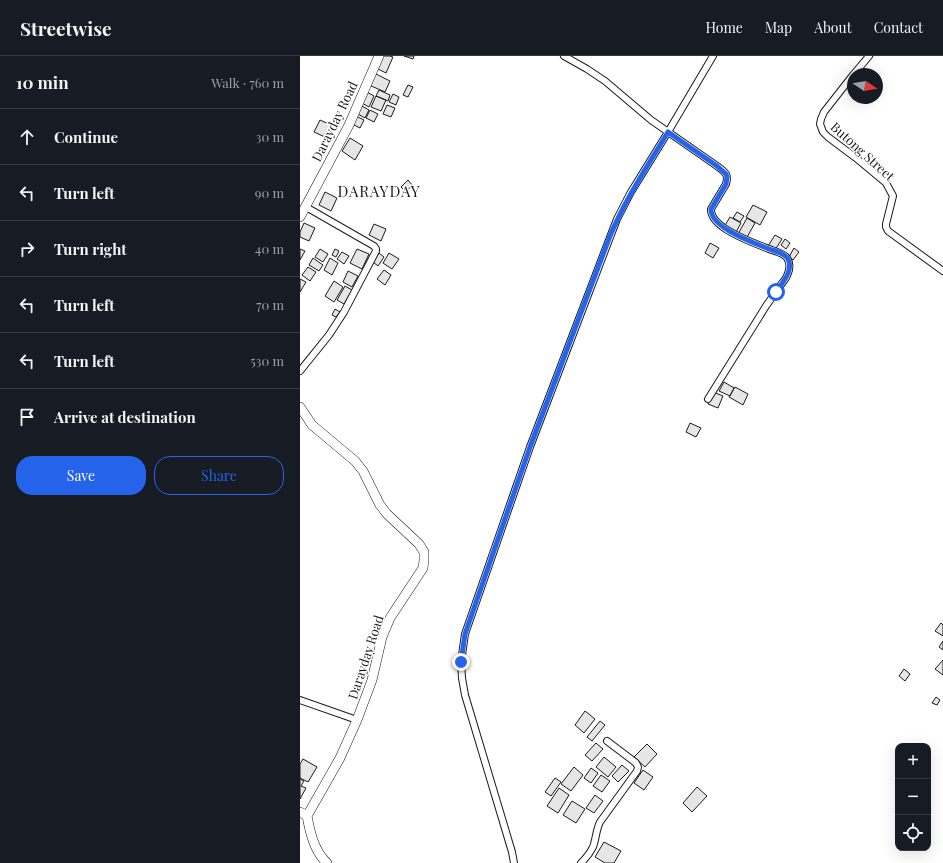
<!DOCTYPE html>
<html lang="en">
<head>
<meta charset="utf-8">
<style>
	body { margin:0; font-family:"Playfair Display",serif; background:#242831; color:#f1f3f6 }
	.controls { position:absolute; right:12px; bottom:12px; display:grid; overflow:hidden; border-radius:8px; box-shadow:0 4px 16px #0002 }
	.controls button { width:36px; height:36px; display:grid; place-items:center; padding:0; border:0; border-bottom:1px solid #363941; background:#171b24; color:#f1f3f6; font:20px sans-serif }
	.compass { position:absolute; left:547px; top:12px; width:36px; height:36px; border-radius:50%; background:#171b24; box-shadow:0 4px 16px #0002; rotate:102deg }
	.stop { position:absolute; width:12px; height:12px; margin:-9px; border:3px solid #2563eb; border-radius:50%; background:#fff }
	.stop.end { background:#2563eb; border-color:#fff; box-shadow:0 1px 4px #0008 }
	.list { margin:0; padding:0; list-style:none }
	h2 { display:flex; justify-content:space-between; align-items:center; height:52px; margin:0; padding:0 16px; font-size:17px }
	h2 small { font-size:13px; font-weight:400; color:#9ea1a6 }
	.list li { display:grid; grid-template-columns:26px 1fr auto; gap:12px; align-items:center; box-sizing:border-box; height:56px; padding:0 16px; border-top:1px solid #363941 }
	.list b { display:block; font-size:15px; white-space:nowrap }
	.list em { font-size:13px; font-style:normal; color:#9ea1a6 }
	.actions { display:flex; gap:8px; padding:12px 16px }
	.actions a { flex:1; padding:9px 0; border:1px solid #2563eb; border-radius:16px; text-align:center; font-size:14px; color:#2563eb }
	.actions .main { background:#2563eb; color:#fff }
	.icon { flex:none; width:22px; height:22px; fill:none; stroke:currentColor; stroke-width:2; stroke-linecap:round; stroke-linejoin:round }
	.map { position:relative; flex:none; width:643px; height:807px; overflow:hidden }
	header { display:flex; align-items:center; gap:24px; box-sizing:border-box; height:56px; padding:0 20px; background:#171b24; border-bottom:1px solid #363941 }
	header strong { font-size:19px }
	nav { display:flex; gap:22px; margin-inline-start:auto; font-size:14px }
	main { display:flex }
	aside { flex:1; background:#171b24 }
	.map>svg:first-child { display:block }
	.building { fill:#e6e6e6; stroke:#1a1a1a }
	.lines { fill:none; stroke-linecap:round; stroke-linejoin:round }
	.street-casing { stroke:#1a1a1a; stroke-width:8 }
	.secondary-casing { stroke:#1a1a1a; stroke-width:10 }
	.street { stroke:#fff; stroke-width:6 }
	.secondary { stroke:#fff; stroke-width:9 }
	.route { stroke:#2563eb; stroke-width:5 }
	.labels { text-anchor:middle; dominant-baseline:central; stroke-width:3; stroke-linejoin:round; paint-order:stroke }
	.street-label { font-size:13px; fill:#1a1a1a; stroke:#fff }
	.quarter-label { font-size:15px; letter-spacing:1px; fill:#1a1a1a; stroke:#fff }
</style>
</head>
<body>
<header>
<strong>Streetwise</strong>
<nav><a>Home</a><a>Map</a><a>About</a><a>Contact</a></nav>
</header>
<main>
<aside>
<h2>10 min<small>Walk · 760 m</small></h2>
<ul class="list">
<li><svg class="icon" aria-label="ahead" viewBox="0 0 24 24"><path d="M12 20V5M6 11l6-6 6 6"/></svg><div><b>Continue</b></div><em>30 m</em></li>
<li><svg class="icon" aria-label="left" viewBox="0 0 24 24"><path d="M17 20v-9H6M10 6l-5 5 5 5"/></svg><div><b>Turn left</b></div><em>90 m</em></li>
<li><svg class="icon" aria-label="right" viewBox="0 0 24 24"><path d="M7 20v-9h11M14 6l5 5-5 5"/></svg><div><b>Turn right</b></div><em>40 m</em></li>
<li><svg class="icon" aria-label="left" viewBox="0 0 24 24"><path d="M17 20v-9H6M10 6l-5 5 5 5"/></svg><div><b>Turn left</b></div><em>70 m</em></li>
<li><svg class="icon" aria-label="left" viewBox="0 0 24 24"><path d="M17 20v-9H6M10 6l-5 5 5 5"/></svg><div><b>Turn left</b></div><em>530 m</em></li>
<li><svg class="icon" aria-label="arrive" viewBox="0 0 24 24"><path d="M6 21V4h12l-3 4 3 4H6"/></svg><div><b>Arrive at destination</b></div></li>
</ul>
<div class="actions"><a class="main">Save</a><a>Share</a></div>
</aside>
<div class="map">
<svg width="643" height="807" viewBox="0 0 643 807">
	<rect width="100%" height="100%" fill="#fff"/>
	<path class="building" d="M81,0H90L93,1L86,17L76,12Z
		M104,0H114L113,3Z
		M74,17L90,25L85,36L69,29Z
		M108,29L113,31L108,41L103,39Z
		M79,34L90,39L88,45L76,40Z
		M65,35L74,40L69,51L60,46Z
		M93,38L99,41L96,49L89,46Z
		M76,40L86,44L81,55L71,51Z
		M60,49L69,54L65,62L56,57Z
		M87,49L95,52L91,61L83,58Z
		M70,54L78,58L74,66L66,62Z
		M56,60L64,64L60,72L52,68Z
		M20,64L33,70L27,82L14,76Z
		M50,82L63,90L55,104L42,95Z
		M108,124L112,129L106,136L101,131Z
		M25,136L37,142L31,155L19,149Z
		M453,149L467,156L460,169L446,161Z
		M437,156L444,160L440,166L433,162Z
		M430,161L441,167L435,178L424,171Z
		M447,162L455,167L446,183L438,178Z
		M4,167L15,172L9,185L0,181V176Z
		M74,168L86,173L81,185L69,179Z
		M475,179L482,183L475,194L468,190Z
		M485,183L490,187L486,193L481,189Z
		M410,187L419,192L413,202L405,197Z
		M494,192L499,196L493,204L489,201Z
		M0,193L5,195L0,204Z
		M20,193L28,198L23,206L15,201Z
		M35,193L39,195L36,201L32,199Z
		M57,193L69,198L62,213L50,207Z
		M42,196L49,200L44,208L37,203Z
		M79,197L84,201L78,210L73,206Z
		M89,197L99,203L92,213L83,207Z
		M13,202L23,209L19,215L9,209Z
		M30,202L38,207L32,219L24,214Z
		M8,211L16,216L10,225L2,219Z
		M84,214L91,219L85,229L77,223Z
		M48,215L58,220L52,231L43,226Z
		M0,223L6,226L0,236Z
		M34,225L43,231L34,246L25,240Z
		M45,230L52,234L44,248L37,244Z
		M35,253L40,256L36,261L32,259Z
		M424,326L434,332L430,340L419,335Z
		M435,331L448,338L443,349L429,341Z
		M413,336L423,340L418,352L408,348Z
		M390,367L401,372L396,381L386,376Z
		M641,567L643,569V580L635,575Z
		M643,585V594L639,591Z
		M643,604V619L635,613Z
		M604,613L610,618L605,625L599,620Z
		M636,641L640,644L637,649L632,647Z
		M285,655L295,663L284,677L275,669Z
		M300,665L305,669L292,685L287,681Z
		M296,687L303,693L292,705L285,699Z
		M347,688L357,698L345,711L334,701Z
		M304,701L316,711L308,721L296,711Z
		M3,703L17,711L8,726L0,722V708Z
		M322,709L329,715L318,726L312,720Z
		M274,711L283,719L271,735L261,728Z
		M291,712L298,717L291,727L284,722Z
		M343,714L353,721L344,734L334,727Z
		M301,719L310,725L302,736L293,730Z
		M255,722L261,726L251,740L245,736Z
		M0,723L4,725L1,730L6,732L0,743Z
		M397,731L407,740L392,756L383,747Z
		M259,732L269,739L258,757L247,750Z
		M295,739L303,745L294,757L286,752Z
		M272,745L285,753L276,767L263,759Z
		M304,786L321,795L314,807H305L295,801Z"/>
	<g class="lines">
		<g class="street-casing">
			<path id="street" d="M264,0L287,13L305,25L351,64L417,110C425,116 429,118 426,128L411,153C410,172 454,187 469,193C474,195 484,197 487,202C490,206 490,213 488,217C487,222 483,226 480,230C475,237 471,243 466,250C447,281 427,312 408,343
				M554,18L569,0
				M553,19L524,56L521,63L520,68L523,76L528,81L556,102L586,127L593,140L586,168V171L588,175L643,215
				M0,315L29,279L44,256L76,195V193L74,190L6,151
				M0,644L57,664
				M214,807L212,796L165,639L162,622L161,606L165,578L230,391L317,163L331,136L368,76L413,0
				M281,807C286,802 290,797 293,791C296,783 296,774 300,766L337,715L338,711L336,707L307,685"/>
		</g>
		<g class="secondary-casing">
			<path id="secondary" d="M0,161L49,69L79,0
				M0,351L12,369L55,405L63,415L80,449L87,458L119,488L124,496V504L123,512L90,562L82,581L72,624L57,664L40,702L7,760
				M0,756L7,760C10,776 14,795 27,807"/>
		</g>
		<use href="#street" class="street"/>
		<use href="#secondary" class="secondary"/>
	</g>
	<g class="lines">
		<path class="route" d="M161,606L165,578L230,391L310,180C326,142 347,111 368,76L417,110L426,118L427,121L426,128L411,153C410,172 455,187 469,193C475,195 485,197 488,203C494,215 482,227 476,236"/>
	</g>
	<g class="labels">
		<g class="street-label">
			<text transform="translate(34 65) rotate(-64)">Darayday Road</text>
			<text transform="translate(563 95) rotate(42)">Butong Street</text>
			<text transform="translate(65 601) rotate(-72)">Darayday Road</text>
		</g>
		<g class="quarter-label">
			<text x="79" y="135">DARAYDAY</text>
		</g>
	</g>
</svg>
<div class="controls">
<button>+</button>
<button>−</button>
<button><svg class="icon" aria-label="locate" viewBox="0 0 24 24"><circle cx="12" cy="12" r="6"/><path d="M12 2v4M12 18v4M2 12h4M18 12h4"/></svg></button>
</div>
<svg class="compass" viewBox="-18 -18 36 36"><path d="M0-13l5 13h-10z" fill="#e53935"/><path d="M0 13l5-13h-10z" fill="#9ea1a6"/></svg>
<div class="stop" style="left:476px;top:236px"></div>
<div class="stop end" style="left:161px;top:606px"></div>
</div>
</main>
</body>
</html>
